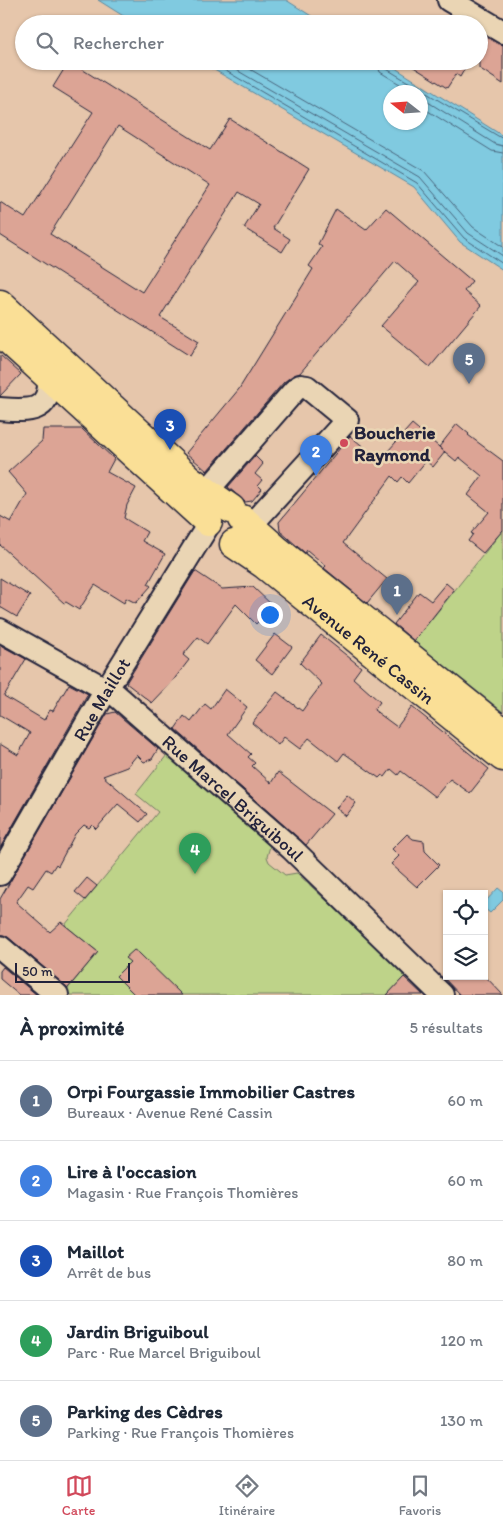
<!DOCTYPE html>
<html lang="fr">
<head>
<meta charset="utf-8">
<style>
	body { margin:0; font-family:Itim,sans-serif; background:#f6f6f7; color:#1f2937 }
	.controls { position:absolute; right:15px; bottom:15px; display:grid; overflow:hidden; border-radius:0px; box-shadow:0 1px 4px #0004 }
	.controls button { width:45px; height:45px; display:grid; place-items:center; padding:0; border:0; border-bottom:1px solid #e0e1e3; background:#fff; color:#1f2937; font:25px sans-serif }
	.compass { position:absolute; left:383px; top:85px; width:45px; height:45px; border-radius:50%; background:#fff; box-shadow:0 1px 4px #0004; rotate:287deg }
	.scale { position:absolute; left:15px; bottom:12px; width:115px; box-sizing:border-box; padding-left:5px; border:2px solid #22223b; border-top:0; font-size:14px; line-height:18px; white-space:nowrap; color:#22223b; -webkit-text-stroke:4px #ead5b4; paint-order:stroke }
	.you { position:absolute; left:269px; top:614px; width:18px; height:18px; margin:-12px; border:4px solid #fff; border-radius:50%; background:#1a73e8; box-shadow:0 0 0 8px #1a73e833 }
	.badge { display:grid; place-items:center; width:32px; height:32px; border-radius:50%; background:#d1495b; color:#fff; font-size:16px; font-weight:700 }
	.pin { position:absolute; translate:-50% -41px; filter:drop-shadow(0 1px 2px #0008) }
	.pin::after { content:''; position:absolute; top:26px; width:18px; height:15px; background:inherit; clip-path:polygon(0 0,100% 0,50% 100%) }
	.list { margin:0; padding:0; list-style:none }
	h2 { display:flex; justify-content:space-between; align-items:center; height:65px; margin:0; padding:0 20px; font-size:21px }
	h2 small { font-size:16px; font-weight:400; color:#747a83 }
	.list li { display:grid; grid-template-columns:32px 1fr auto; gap:15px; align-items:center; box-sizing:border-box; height:80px; padding:0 20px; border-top:1px solid #e0e1e3 }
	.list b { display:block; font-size:19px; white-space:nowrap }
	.list p { margin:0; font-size:16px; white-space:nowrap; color:#747a83 }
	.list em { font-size:16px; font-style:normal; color:#747a83 }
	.icon { flex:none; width:28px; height:28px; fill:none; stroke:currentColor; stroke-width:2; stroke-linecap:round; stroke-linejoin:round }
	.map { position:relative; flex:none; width:503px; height:995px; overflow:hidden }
	.search { position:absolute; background:#fff; box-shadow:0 1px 4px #0004; left:15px; right:15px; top:15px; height:55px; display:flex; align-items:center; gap:12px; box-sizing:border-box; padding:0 18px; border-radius:28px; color:#747a83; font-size:19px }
	.sheet { height:465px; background:#fff }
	nav { display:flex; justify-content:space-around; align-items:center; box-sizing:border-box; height:70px; border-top:1px solid #e0e1e3; background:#fff; font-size:14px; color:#747a83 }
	nav a { display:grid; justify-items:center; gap:2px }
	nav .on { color:#d1495b }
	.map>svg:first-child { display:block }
	.green { fill:#bed389; stroke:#707a62 }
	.water { fill:#80cae0; stroke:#5a879e; fill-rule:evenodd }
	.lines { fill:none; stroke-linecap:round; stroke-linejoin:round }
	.shore { stroke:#48657d; stroke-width:1 }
	.building { fill:#dca495; stroke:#22223b; fill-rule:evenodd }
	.minor-casing { stroke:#22223b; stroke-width:26 }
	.major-casing { stroke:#22223b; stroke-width:31 }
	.minor { stroke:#ead5b4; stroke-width:22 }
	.major { stroke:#fadf96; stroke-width:28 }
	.poi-dot { fill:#d1495b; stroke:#ead5b4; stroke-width:2 }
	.labels { text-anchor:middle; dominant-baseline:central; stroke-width:5; stroke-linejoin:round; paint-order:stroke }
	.poi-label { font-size:19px; font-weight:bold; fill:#22223b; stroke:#ead5b4; text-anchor:start }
	.street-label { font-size:19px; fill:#22223b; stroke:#ead5b4 }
</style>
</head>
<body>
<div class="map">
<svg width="503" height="995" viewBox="0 0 503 995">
	<rect width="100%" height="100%" fill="#e6c6ab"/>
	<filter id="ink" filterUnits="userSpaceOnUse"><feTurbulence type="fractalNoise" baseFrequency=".02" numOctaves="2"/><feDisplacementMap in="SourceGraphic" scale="10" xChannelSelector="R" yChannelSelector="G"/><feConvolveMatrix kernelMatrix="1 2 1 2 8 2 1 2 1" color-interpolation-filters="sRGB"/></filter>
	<g filter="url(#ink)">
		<path class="green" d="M503,530V712L414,641Z
			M167,755L270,846L267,857L269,862L285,875L297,873L406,975L387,995H70L66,991L98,952L65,925L158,812L136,794Z"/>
		<path class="water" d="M98,0H286L324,24H136Z
			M199,61H384L503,136V270L460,242L414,187ZM420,92V122H390V92Z
			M498,888L503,892V900L490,913L484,908V903Z"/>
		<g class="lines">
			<path class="shore" d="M209,61L417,183L464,238L503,264
				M221,61L420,177L468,233L503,256
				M236,61L424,171L473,227L503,247
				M376,61L380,72L413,92
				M382,61L385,68L503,139
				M420,97L495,144L503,146
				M420,106L492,151L503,153"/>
		</g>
		<path class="building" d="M479,33L503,45V84L479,68Z
			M69,61L210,150L230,119L309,169L273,228L290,239L282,252L244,228L259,204L239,192L160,317L199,341L190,356L0,235V202L25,218L93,112L53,87ZM118,126L210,185L142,292L50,234Z
			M404,61H469L460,77L456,74L447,88Z
			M386,208L472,281L464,291L481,306L430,367L381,326L419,282L395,261L300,373L292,376L284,382L207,471L186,453L239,389L313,269L309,266L322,247L318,244L336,209L366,230Z
			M0,355L21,374L0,396Z
			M412,424L445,452L433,467L426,461L408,483L402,477L398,482L392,476L343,543L387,579L367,603L324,568L326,566L307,550L305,553L280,531L279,522L350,436L380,460Z
			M457,424L469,434L468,435L503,461V530L483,553L468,541L473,534L471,533L489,512L468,495L482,476L459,457L456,461L439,447Z
			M43,429H82L114,459L107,472L136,488L127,505L124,518L147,532L142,541L165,554L148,584L151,586L136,603L126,598L124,603L95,585L79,610L66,602L64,603L0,545V516L11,522L27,494L8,472L42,441Z
			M255,456L263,464L255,474L262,480L258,485L262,489L252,501L245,502L228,487Z
			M195,571L222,589L253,587L273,606L256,624L236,604L207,644L198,637L183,655L189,660L172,682L152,703L126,683Z
			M0,578L30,596L17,617L0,607Z
			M446,583L454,590L414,641L394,624L419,592L431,601Z
			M275,634L292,647L272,674L255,660Z
			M321,635L361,667L353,678L380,702L374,710L397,727L412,707L489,769L470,793L450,779L435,797L401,771L398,775L391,769L385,777L382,775L379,778L344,753L338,761L309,738L300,749L284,737L278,745L252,723L277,692L302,711L309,701L322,684L300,663Z
			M0,645L26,659L4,696L44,720L50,710L53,711L69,684L88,694L0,848V744L18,755L30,733L0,715Z
			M225,689L247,707L228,734L251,754L248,757L255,763L252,766L271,783L278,772L332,814L306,845L175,729L184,716L191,722L205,704L211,709Z
			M115,712L158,749L152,759L144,762L137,755L127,767L103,776L147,814L140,822L118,804L96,829L92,825L89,828L84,825L75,834L58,866L56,864L51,872L46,869L33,888L28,885L16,902L50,932L61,922L98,952L68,988L8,937L0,934V899L107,714Z
			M347,795L356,803L346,816L336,808Z
			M407,834L413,839L424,841L425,851L439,865L417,887L391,864L399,856L392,849Z
			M87,878L97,886L85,900L75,892Z
			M134,950L139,953L182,995H135L116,976L130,962L125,958Z
			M3,967L37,995H19L0,979V971Z
			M442,976H485L503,995H460Z
			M404,977L423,995H387Z"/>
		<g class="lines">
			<g class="minor-casing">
				<g id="minor">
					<path d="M449,0L503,32"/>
					<path d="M0,409C27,411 51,414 49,378"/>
					<path d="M210,511L214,483L294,391L300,386L307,387L347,420L242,535"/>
					<path id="s1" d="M0,630L116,695L292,849L442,995"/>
					<path id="s2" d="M0,874L106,690L207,527"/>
					<path d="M0,947L57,995"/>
				</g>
			</g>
			<g class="major-casing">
				<g id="major">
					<path d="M0,304L190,480L231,509"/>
					<path d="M0,332L208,522"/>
					<path d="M242,519L277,550L503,732"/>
					<path id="s3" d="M234,544L265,565L503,757"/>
				</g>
			</g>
			<use href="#minor" class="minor"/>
			<use href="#major" class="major"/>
		</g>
	</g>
	<circle class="poi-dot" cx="344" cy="443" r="5"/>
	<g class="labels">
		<g class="poi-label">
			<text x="354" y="432">Boucherie<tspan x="354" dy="22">Raymond</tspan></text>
		</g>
		<g class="street-label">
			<text stroke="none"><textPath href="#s3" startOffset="171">Avenue René Cassin</textPath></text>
			<text stroke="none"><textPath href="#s2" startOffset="202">Rue Maillot</textPath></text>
			<text stroke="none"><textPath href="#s1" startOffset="289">Rue Marcel Briguiboul</textPath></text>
		</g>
	</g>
</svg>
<div class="controls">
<button><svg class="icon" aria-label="locate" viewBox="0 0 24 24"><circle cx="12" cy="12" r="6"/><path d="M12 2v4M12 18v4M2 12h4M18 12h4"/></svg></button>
<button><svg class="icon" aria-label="layers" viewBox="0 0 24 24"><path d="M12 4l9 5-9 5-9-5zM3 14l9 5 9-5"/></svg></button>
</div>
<svg class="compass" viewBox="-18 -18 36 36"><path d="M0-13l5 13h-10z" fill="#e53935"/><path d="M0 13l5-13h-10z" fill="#747a83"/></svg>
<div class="scale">50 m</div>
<div class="you"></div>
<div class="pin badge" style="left:397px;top:615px;background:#5c6f8a">1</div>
<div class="pin badge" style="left:316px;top:476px;background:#3f7fe0">2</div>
<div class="pin badge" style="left:170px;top:450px;background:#1a4fb4">3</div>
<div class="pin badge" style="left:195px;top:874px;background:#2e9e5b">4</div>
<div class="pin badge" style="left:469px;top:384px;background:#5c6f8a">5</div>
<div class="search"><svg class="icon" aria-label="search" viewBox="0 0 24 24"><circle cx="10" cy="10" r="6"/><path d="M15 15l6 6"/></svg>Rechercher</div>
</div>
<section class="sheet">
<h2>À proximité<small>5 résultats</small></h2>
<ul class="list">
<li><span class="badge" style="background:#5c6f8a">1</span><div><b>Orpi Fourgassie Immobilier Castres</b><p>Bureaux · Avenue René Cassin</p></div><em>60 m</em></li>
<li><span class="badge" style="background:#3f7fe0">2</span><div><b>Lire à l'occasion</b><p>Magasin · Rue François Thomières</p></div><em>60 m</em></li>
<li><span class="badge" style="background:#1a4fb4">3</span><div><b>Maillot</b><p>Arrêt de bus</p></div><em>80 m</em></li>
<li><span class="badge" style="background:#2e9e5b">4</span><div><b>Jardin Briguiboul</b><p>Parc · Rue Marcel Briguiboul</p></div><em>120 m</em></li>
<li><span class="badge" style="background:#5c6f8a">5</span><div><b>Parking des Cèdres</b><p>Parking · Rue François Thomières</p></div><em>130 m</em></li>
</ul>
</section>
<nav>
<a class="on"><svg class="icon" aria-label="map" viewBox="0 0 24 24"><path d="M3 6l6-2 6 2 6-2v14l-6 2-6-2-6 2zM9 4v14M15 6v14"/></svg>Carte</a>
<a><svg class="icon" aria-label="directions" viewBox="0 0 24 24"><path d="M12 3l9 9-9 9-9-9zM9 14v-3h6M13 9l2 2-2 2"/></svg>Itinéraire</a>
<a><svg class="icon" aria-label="saved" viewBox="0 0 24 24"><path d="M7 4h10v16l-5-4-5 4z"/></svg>Favoris</a>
</nav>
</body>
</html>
